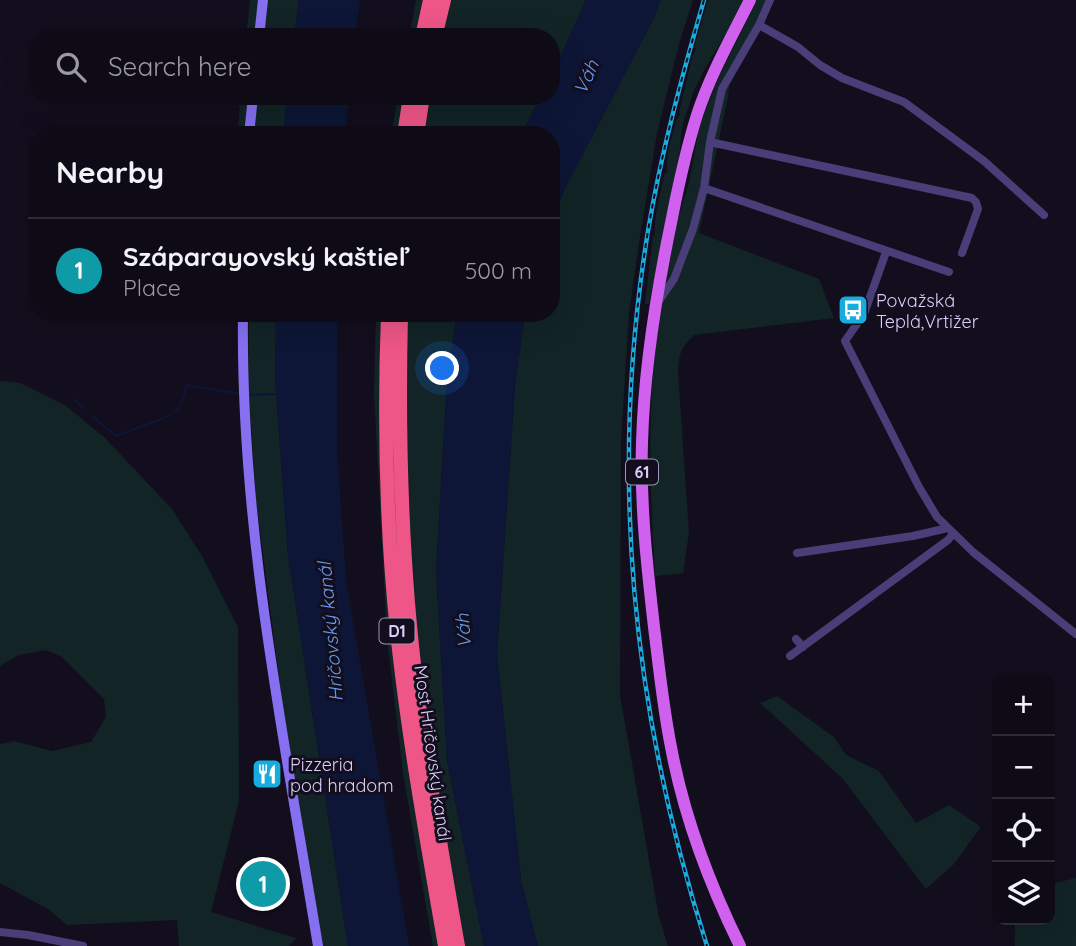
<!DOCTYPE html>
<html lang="en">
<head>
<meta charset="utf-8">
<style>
	body { margin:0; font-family:Quicksand,sans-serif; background:#1c1823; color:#f1f3f6 }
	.controls { position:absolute; right:21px; bottom:21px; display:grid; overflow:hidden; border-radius:14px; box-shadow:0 7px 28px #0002 }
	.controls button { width:63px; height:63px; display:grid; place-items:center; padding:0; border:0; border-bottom:2px solid #2e2b35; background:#0e0a16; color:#f1f3f6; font:35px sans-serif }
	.you { position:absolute; left:443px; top:369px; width:24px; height:24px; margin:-18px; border:5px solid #fff; border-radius:50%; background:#1a73e8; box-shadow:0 0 0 10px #1a73e833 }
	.badge { display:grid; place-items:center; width:46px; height:46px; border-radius:50%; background:#17abde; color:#fff; font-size:23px; font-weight:700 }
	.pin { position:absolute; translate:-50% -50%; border:4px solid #fff; box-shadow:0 2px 7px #0006 }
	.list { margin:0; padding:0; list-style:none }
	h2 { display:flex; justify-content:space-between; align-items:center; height:91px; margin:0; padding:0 28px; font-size:30px }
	h2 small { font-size:23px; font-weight:400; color:#9b9aa1 }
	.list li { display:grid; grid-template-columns:46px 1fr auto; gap:21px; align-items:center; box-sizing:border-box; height:105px; padding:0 28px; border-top:2px solid #2e2b35 }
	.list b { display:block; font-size:26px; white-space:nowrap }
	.list p { margin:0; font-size:23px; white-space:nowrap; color:#9b9aa1 }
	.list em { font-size:23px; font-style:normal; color:#9b9aa1 }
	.icon { flex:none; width:38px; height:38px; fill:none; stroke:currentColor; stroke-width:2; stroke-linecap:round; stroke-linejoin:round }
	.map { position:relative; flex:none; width:1076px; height:946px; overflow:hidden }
	.search { position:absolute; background:#0e0a16; box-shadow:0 7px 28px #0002; left:28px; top:28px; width:532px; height:77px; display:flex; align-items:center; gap:18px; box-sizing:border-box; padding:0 24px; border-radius:28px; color:#9b9aa1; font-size:26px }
	.panel { position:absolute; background:#0e0a16; box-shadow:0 7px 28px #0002; left:28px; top:126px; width:532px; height:196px; border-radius:28px }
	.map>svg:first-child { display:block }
	.green { fill:#122426 }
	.water { fill:#0d1636 }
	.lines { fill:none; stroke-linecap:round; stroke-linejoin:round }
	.stream { stroke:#0d1636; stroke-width:2 }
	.street { stroke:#493e77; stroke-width:8 }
	.secondary { stroke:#8770f0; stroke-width:10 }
	.primary { stroke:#d061ef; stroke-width:12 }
	.highway { stroke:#ee5687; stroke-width:14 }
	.rail-casing { stroke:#17abde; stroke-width:4.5 }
	.rail { stroke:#130e1d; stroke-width:2; stroke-dasharray:5; stroke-linecap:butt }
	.labels { text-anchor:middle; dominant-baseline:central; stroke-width:6; stroke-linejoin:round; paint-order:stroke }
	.shield { fill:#130e1d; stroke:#9f95b8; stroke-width:2 }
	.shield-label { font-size:16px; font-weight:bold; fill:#dbcffa }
	.poi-label { font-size:18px; fill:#dbcffa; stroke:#130e1d; text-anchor:start }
	.street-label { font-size:18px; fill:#dbcffa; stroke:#130e1d }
	.water-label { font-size:19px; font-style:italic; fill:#679bef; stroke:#130e1d }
</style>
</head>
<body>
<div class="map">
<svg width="1076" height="946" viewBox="0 0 1076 946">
	<rect width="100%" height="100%" fill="#130e1d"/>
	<path class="green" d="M250,0H299L294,37H246Z
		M416,0H586L551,77V37H409Z
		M660,0H693L679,44L657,133L639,243L629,313L621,440L620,695L659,917L668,946H538L521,881L497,654L515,386L525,313H551V225L564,190L655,16Z
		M708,0H744L736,17L703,72L693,93L682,126L680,150L649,304H645L653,236L655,235C653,218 661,193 664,175L667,172C665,155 673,134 677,118L680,114L679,112L692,58L696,48L694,47Z
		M757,0H767L760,15L731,70L728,97L699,233L819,279L834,318L694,335C681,348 679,353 678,372L689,533L683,573L655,576C652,521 649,467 651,412C653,350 663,288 676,228C679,212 685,198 689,182C694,161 695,141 702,120C716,78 738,40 757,0Z
		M240,96H287L283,135H238Z
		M398,96H541L521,135H391Z
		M249,313H276L275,380L288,555L348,946H314L256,500L248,378Z
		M376,313H457L447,379L436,571L447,760L484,946H433L403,773L387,638L374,393Z
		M0,381L20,383L65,405L105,438L172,509L202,556L238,627L239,801L211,912L296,938L289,946H179L177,920L67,925L48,909L0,883V744L14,741L52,751L91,742L106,717L104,699L62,657L46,650L19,655L0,666Z
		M777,696L834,737L846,755L879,771L916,823L949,805L981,827L954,864L926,889L843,779L760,703Z
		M1076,878V946H1015V920H1050V884Z"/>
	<path class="water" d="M299,0H360L355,37H294Z
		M586,0H660L655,16L564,190L551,225V135H521L541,96H551V77Z
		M287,96H349L345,135H283Z
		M276,313H337V448L346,580L409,946H348L288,555L275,380Z
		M457,313H525L515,386L497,654L521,880L538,946H484L447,760L436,571L447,379Z"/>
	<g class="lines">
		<path class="stream" d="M250,395L276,394
			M74,399L84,409
			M93,417L116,436L169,416L181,405L187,385L241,394"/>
		<path class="street" d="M759,25L798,47L820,65L842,78L904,102L984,161L1044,215
			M710,142L972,198L976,202L978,209L962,253
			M704,188L949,272
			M886,252L864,314L845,341L919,487L937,517L973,552L1076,634
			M658,302L674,279L693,229L704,188L710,142L722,89L759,25L770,0
			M797,553L913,536L948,528
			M796,639L803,647
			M790,656L948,540L953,534
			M0,932L28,935L83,946"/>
		<path class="secondary" d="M259,37L263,0
			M249,135L253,96
			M243,313C240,526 284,737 318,946"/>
		<path class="primary" d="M740,946C709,883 684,817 671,747C663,707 659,667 654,627C647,566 640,504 642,443C644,369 656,295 671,223C678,187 686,150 697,115C710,75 731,38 750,0"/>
		<path class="highway" d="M422,37L430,0
			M435,37L444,0
			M404,135L410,96
			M417,135L423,96
			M388,313C384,419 386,526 397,631C408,737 427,841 445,946
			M401,313C398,439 401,564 417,689C428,775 443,861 458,946"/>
		<g class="rail-casing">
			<path id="rail" d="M704,0C682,76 661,153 648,231C608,475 632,711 707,946"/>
		</g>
		<use href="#rail" class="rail"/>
	</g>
	<defs>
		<g id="bus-square" transform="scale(1.575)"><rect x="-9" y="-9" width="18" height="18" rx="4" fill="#17abde" stroke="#130e1d"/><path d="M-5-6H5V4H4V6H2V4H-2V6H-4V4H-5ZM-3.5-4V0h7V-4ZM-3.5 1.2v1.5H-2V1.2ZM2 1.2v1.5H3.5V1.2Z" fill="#fff"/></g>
		<g id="restaurant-square" transform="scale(1.575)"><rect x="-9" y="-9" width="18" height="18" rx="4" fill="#17abde" stroke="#130e1d"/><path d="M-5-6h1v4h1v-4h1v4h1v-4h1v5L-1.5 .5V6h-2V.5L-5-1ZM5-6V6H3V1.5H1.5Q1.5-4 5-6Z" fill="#fff"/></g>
	</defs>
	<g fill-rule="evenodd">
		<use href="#bus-square" x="853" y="310"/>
		<use href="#restaurant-square" x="267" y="774"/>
	</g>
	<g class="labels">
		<g class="shield">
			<rect x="626" y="459.5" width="32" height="25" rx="5"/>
			<rect x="379.5" y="618.5" width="35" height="25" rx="5"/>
		</g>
		<g class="shield-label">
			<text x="642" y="472">61</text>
			<text x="397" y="631">D1</text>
		</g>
		<g class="poi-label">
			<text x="876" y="300">Považská<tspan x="876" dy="21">Teplá,Vrtižer</tspan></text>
			<text x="290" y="764">Pizzeria<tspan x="290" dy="21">pod hradom</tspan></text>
		</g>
		<g class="street-label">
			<text transform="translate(433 753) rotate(82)">Most Hričovský kanál</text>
		</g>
		<g class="water-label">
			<text transform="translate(586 77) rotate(-66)">Váh</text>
			<text transform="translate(463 631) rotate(-94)">Váh</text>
			<text transform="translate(330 632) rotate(-95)">Hričovský kanál</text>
		</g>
	</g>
</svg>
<div class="controls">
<button>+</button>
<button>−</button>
<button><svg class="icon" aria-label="locate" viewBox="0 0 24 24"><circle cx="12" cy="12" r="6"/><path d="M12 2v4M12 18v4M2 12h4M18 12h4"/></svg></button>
<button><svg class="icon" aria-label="layers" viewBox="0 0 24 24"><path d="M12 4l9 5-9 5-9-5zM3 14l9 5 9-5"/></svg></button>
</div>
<div class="you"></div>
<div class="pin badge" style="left:263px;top:884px;background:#0f9aa8">1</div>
<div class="search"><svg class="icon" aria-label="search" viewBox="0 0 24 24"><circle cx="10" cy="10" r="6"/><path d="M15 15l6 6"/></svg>Search here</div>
<section class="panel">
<h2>Nearby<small></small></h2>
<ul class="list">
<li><span class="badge" style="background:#0f9aa8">1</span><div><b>Száparayovský kaštieľ</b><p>Place</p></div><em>500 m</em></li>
</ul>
</section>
</div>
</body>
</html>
